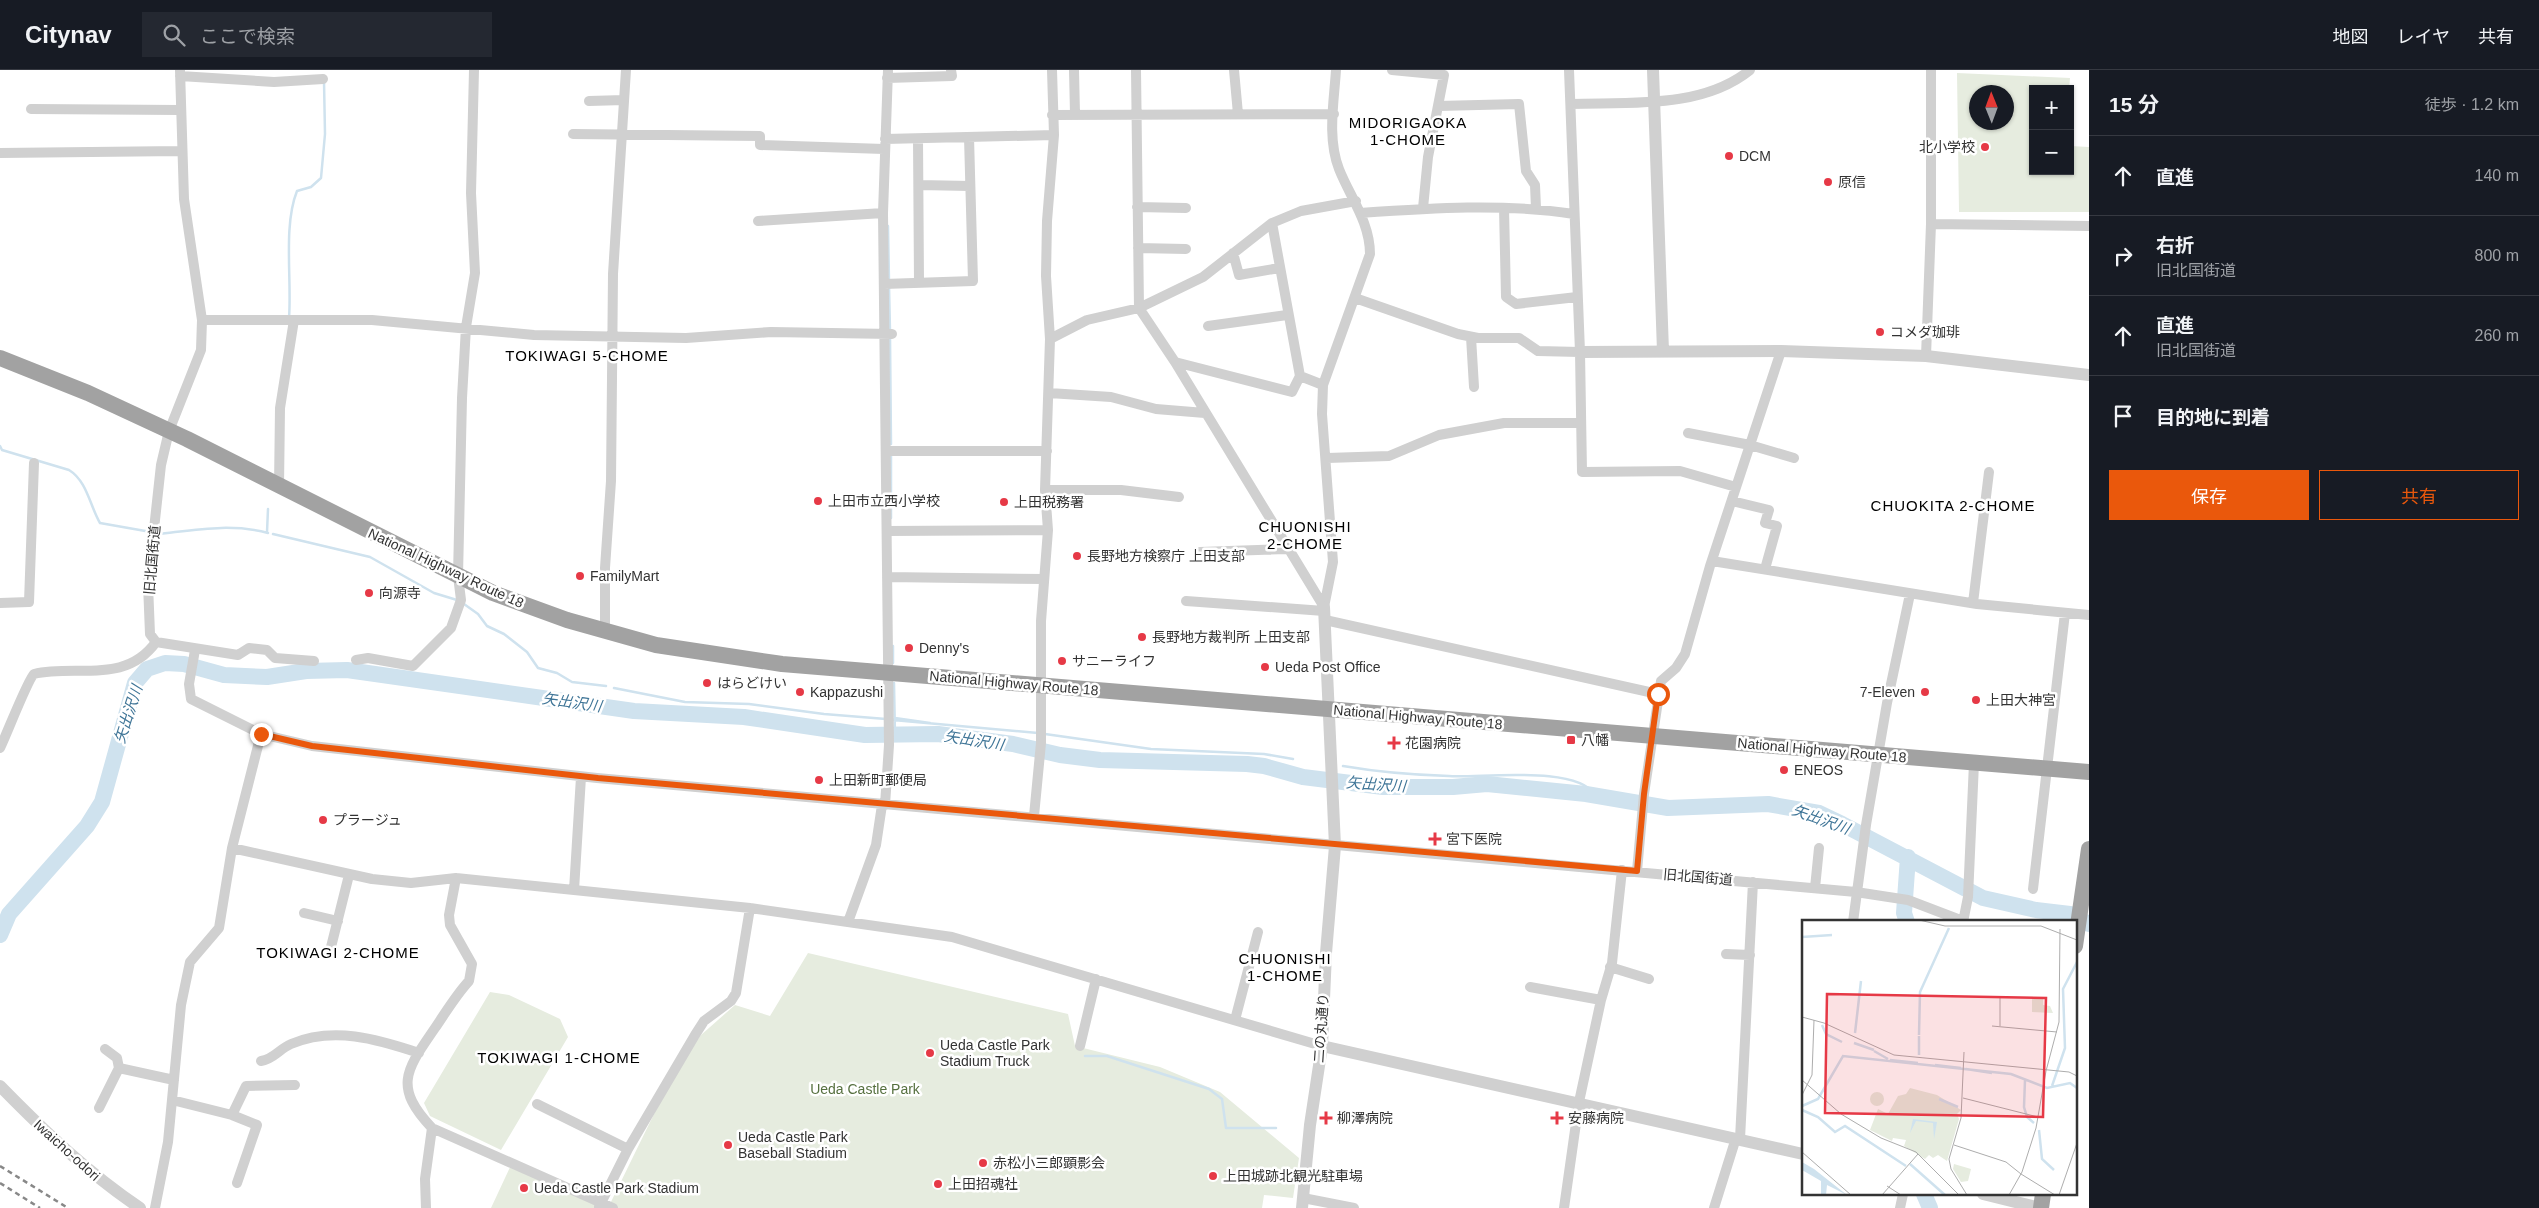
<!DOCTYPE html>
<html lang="ja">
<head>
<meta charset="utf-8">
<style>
	body { margin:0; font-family:Arial,"Noto Sans JP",sans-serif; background:#242831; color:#f1f3f6 }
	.controls { position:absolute; right:15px; top:15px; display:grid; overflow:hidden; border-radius:0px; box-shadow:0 1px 4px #0004 }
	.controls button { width:45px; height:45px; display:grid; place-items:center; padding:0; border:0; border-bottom:1px solid #363941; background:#171b24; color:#f1f3f6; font:25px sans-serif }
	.compass { position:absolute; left:1969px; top:15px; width:45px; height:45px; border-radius:50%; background:#171b24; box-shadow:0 1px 4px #0004; rotate:359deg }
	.stop { position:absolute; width:15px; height:15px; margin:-11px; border:4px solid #ea580c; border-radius:50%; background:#fff }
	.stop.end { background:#ea580c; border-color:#fff; box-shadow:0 1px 5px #0008 }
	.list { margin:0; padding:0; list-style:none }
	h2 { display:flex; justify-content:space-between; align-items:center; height:65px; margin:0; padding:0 20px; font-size:21px }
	h2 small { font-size:16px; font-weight:400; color:#9ea1a6 }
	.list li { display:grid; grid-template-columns:32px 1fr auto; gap:15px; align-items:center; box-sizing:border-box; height:80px; padding:0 20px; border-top:1px solid #363941 }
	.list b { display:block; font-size:19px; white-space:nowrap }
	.list p { margin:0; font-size:16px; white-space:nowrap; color:#9ea1a6 }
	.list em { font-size:16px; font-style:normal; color:#9ea1a6 }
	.actions { display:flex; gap:10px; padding:15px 20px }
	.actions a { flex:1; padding:11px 0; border:1px solid #ea580c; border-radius:0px; text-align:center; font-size:18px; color:#ea580c }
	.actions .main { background:#ea580c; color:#fff }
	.icon { flex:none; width:28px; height:28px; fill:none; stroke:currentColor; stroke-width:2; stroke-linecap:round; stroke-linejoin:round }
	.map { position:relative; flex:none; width:2089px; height:1138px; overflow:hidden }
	header { display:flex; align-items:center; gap:30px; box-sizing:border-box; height:70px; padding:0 25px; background:#171b24; border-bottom:1px solid #363941 }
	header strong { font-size:24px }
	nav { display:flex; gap:28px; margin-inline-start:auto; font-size:18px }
	.search { width:350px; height:45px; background:#242831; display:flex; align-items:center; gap:12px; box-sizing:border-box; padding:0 18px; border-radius:0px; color:#9ea1a6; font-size:19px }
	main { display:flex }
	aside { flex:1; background:#171b24 }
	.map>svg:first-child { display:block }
	.green { fill:#e6ecdf; fill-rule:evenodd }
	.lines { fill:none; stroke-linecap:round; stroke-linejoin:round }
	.stream { stroke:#cfe2ee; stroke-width:2.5 }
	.river { stroke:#cfe2ee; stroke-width:16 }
	.minor { stroke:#d0d0d0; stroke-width:10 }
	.tertiary { stroke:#d0d0d0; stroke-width:12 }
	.trunk { stroke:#a2a2a2; stroke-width:16 }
	.rail { stroke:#888; stroke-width:2.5; stroke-dasharray:5 4; stroke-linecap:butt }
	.route { stroke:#ea580c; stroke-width:6 }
	.poi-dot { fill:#e63946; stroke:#fff; stroke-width:2 }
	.labels { text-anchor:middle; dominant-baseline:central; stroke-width:5; stroke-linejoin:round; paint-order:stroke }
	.poi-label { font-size:14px; fill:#333; stroke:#fff; text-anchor:start }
	.street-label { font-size:14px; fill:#333; stroke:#fff }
	.park-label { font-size:14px; fill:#56703f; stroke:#fff }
	.neighbourhood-label { font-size:15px; letter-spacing:1px; fill:#000; stroke:#fff }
	.water-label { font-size:15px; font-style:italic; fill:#3f7597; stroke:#fff }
	.inset-river { fill:none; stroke:#cfe2ee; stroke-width:2.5 }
	.inset-road { fill:none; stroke:#adadad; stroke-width:1 }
	.view { fill:#e63946; fill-opacity:0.15; stroke:#e63946; stroke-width:2.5 }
	.inset-edge { fill:none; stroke:#333; stroke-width:2.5 }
</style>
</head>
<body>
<header>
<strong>Citynav</strong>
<div class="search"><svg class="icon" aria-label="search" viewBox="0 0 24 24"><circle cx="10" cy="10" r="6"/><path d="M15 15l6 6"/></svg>ここで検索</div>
<nav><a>地図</a><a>レイヤ</a><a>共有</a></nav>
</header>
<main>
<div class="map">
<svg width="2089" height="1138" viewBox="0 0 2089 1138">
	<rect width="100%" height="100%" fill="#fff"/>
	<path class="green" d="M1957,3L2070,8L2069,19H2033V101H2070V76L2089,77V142H1959ZM1976,22H2006V52H1976Z
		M808,883L1068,944L1075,976L1160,997L1220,1022L1299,1088L1293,1128L1264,1125L1262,1138H608L677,997L701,965L735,935L770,946Z
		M490,922L509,925L560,949L568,967L501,1080L430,1046L424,1033Z
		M511,1095L605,1138H491Z"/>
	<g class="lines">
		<path class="stream" d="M888,156L889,211
			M889,216L890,261
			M289,248C292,210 283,156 297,121L311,117L321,108L325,64L324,11
			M890,266L891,374
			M0,376L2,380L69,400C87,411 90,436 100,453L151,462
			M891,384V448
			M267,462L268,439
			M158,464C195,460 231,453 268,463
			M273,464L370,487L434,523L457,530
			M464,534L478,544L487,556L504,564L527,582L538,598L557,603L572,612L606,616
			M893,576V593
			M894,613L895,666
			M614,618L685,632L749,634L824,644L886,649
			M895,648L930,653
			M893,650L1038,663
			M1045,664L1151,679L1264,684L1293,689
			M1343,696C1378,702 1414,705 1449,706C1482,708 1577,695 1595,725
			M1085,986H1107L1209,1019L1222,1029L1226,1058H1276"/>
		<path class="river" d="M1907,852L1904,843L1908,787
			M0,865L9,844L87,756L102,732L135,613L147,599L165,593L184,594L224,605L267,607L306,601L347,600L634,641L744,647L865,665L938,664L1013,674L1060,685L1100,690L1247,694L1264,696L1303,707L1383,717H1453L1487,714L1586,724L1668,738L1768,734L1819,743L1842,754L1983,828L2036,840L2070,844L2089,854
			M1924,1124L1930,1138"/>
		<path class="minor" d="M180,0L184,129L202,250L201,280L169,361L161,395L148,514L150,564L156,572L238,585L249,578L267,580L275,588L314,591
			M1074,0L1075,44
			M1136,0L1139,238L1175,292L1324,537
			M1234,0L1238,44
			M1392,0L1444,5L1428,87L1423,138
			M1569,0L1580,282L1582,402L1680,401L1736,417
			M180,6L274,12L323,9
			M887,8L952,6L951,0
			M589,31L624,30
			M1571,34C1629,32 1702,39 1750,0
			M1438,36L1519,34L1526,101L1535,115L1536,138
			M31,39L180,40
			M1052,45L1334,44
			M573,64L760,66V75L884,79
			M885,69L1054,65
			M918,69L919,212
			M0,83L181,81
			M919,115L970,116
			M1137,137L1186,138
			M1504,138L1506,227L1516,234L1577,227
			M1360,143C1431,138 1504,133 1574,144
			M758,151L883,143
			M1931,154L2089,156
			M1138,178L1186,179
			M1233,183L1239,205L1279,198
			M884,214L973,211L969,67
			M1355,228L1458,264L1478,268H1519L1538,281L1580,282
			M202,250H372L534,265L686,268L771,262L892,264
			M1208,256L1287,245
			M1471,267L1474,317
			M1050,269L1087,250L1139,238L1203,207L1272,153L1301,141L1356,131
			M1926,286L1931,154V0
			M1175,292L1292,322L1300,306L1272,153
			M1300,306L1323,315
			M1049,323L1111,327L1156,339L1205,343
			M1688,363L1750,375L1794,388
			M887,381H1047
			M1327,388L1389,386L1439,365L1504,353H1581
			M279,417L280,338L294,250
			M1045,420H1121L1179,427
			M1732,431L1769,440L1765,453L1777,456L1765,499
			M887,461L1048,460
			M1200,482L1287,479
			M1712,491L1977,534L2089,545
			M887,507L1044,509
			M1186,531L1324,541
			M0,533L29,532L34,393
			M1973,533L1989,402
			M1324,537L1333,492L1322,344L1323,315L1370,184C1370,152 1350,127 1339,99C1327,68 1334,32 1336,0
			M1325,550L1658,624
			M605,562V498L611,411L613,204L626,0
			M195,580L189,614L191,629L261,664L312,676L597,708L1856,822L1908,830L1963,851
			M356,590L368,588L413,596L451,558L461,530L458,506L462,328L466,257L475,203L471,123L474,0
			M0,678C6,666 28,609 34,604C76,594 125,615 156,572
			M885,735L889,675L883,143L888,0
			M1034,746L1041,673V551L1048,460L1045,420L1050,269L1046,206L1047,151L1054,65L1052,0
			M232,778L372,809L411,813L456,808L574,820L750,838L952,867L1322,976
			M1637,801L1644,724L1661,611L1676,598L1685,584L1710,496L1781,281
			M456,808L449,845L450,855L472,894L469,911C456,925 446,942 435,958C407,999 392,1016 432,1058L613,1138
			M1815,818L1819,778
			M2033,819L2065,543
			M574,820L581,707
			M304,843L338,851
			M848,852L876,775L882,735
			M1853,852L1866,755L1887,633L1910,524
			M1963,852L1968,827L1974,693
			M331,877L349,805
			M1726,884L1750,885
			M1610,897L1649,909
			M1530,917L1601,930
			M1235,950L1258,862
			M1080,976L1096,909
			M261,991C274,989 279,979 291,974C333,956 377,969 419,983
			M119,998L174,1010
			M172,1030L232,1045L257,1055L237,1113
			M537,1034L628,1079
			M99,1038L119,998L117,988L105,979
			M232,1045L246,1016L295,1015
			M1740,1069L1753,812
			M1303,1128L1354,1138
			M599,1137L628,1079L695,965L704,951L731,931L736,923L750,838
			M155,1138L168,1072L181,935L190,892L219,858L232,778L261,664
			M426,1138L425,1109L432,1058
			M1564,1138L1579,1032L1601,930L1612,893L1622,800
			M1714,1138L1736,1068
			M1900,1138L1903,1124"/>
		<path class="tertiary" d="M1653,0L1663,281
			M1580,282L1781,281L1926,286L2089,305
			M1322,976L1803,1084
			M0,1016C44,1061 88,1103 140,1138
			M1983,1124L2040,1138
			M1302,1138L1310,1055L1322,976L1326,883L1335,776L1324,537"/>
		<path class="trunk" d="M0,288L88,323L187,369L493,523L567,550L656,575L782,594L2089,702
			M2075,876L2089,779
			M2041,1138L2043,1124"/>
		<path class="rail" d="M0,1096L68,1138
			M0,1113L40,1138"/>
	</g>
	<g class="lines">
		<path class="route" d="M261,664L312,676L598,708L1637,801L1644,724L1658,624"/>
	</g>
	<g class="poi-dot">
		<circle cx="1985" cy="77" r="5"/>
		<circle cx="1729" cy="86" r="5"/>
		<circle cx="1828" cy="112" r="5"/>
		<circle cx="1880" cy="262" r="5"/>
		<circle cx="818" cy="431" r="5"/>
		<circle cx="1004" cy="432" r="5"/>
		<circle cx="1077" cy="486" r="5"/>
		<circle cx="580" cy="506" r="5"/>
		<circle cx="369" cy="523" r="5"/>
		<circle cx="1142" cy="567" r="5"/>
		<circle cx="909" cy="578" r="5"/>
		<circle cx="1062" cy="591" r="5"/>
		<circle cx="1265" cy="597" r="5"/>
		<circle cx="707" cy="613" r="5"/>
		<circle cx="800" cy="622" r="5"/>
		<circle cx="1925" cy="622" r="5"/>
		<circle cx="1976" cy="630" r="5"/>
		<rect x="1566" y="665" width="10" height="10" rx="2.5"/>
		<path d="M1391.5 665.5h5v5h5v5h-5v5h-5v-5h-5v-5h5z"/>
		<circle cx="1784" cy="700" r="5"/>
		<circle cx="819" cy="710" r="5"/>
		<circle cx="323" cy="750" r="5"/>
		<path d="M1432.5 761.5h5v5h5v5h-5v5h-5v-5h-5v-5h5z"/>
		<circle cx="930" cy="983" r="5"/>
		<path d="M1323.5 1040.5h5v5h5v5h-5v5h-5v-5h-5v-5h5z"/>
		<path d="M1554.5 1040.5h5v5h5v5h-5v5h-5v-5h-5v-5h5z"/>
		<circle cx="728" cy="1075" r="5"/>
		<circle cx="983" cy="1093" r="5"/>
		<circle cx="1213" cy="1106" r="5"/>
		<circle cx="938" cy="1114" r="5"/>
		<circle cx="524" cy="1118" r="5"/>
	</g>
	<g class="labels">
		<g class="poi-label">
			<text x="1975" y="77" text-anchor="end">北小学校</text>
			<text x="1739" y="86">DCM</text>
			<text x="1838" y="112">原信</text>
			<text x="1890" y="262">コメダ珈琲</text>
			<text x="828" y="431">上田市立西小学校</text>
			<text x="1014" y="432">上田税務署</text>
			<text x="1087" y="486">長野地方検察庁 上田支部</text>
			<text x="590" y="506">FamilyMart</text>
			<text x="379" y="523">向源寺</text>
			<text x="1152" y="567">長野地方裁判所 上田支部</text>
			<text x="919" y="578">Denny's</text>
			<text x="1072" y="591">サニーライフ</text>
			<text x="1275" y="597">Ueda Post Office</text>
			<text x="717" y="613">はらどけい</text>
			<text x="810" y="622">Kappazushi</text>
			<text x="1915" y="622" text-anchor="end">7-Eleven</text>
			<text x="1986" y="630">上田大神宮</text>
			<text x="1581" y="670">八幡</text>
			<text x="1405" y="673">花園病院</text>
			<text x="1794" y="700">ENEOS</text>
			<text x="829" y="710">上田新町郵便局</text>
			<text x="333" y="750">プラージュ</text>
			<text x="1446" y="769">宮下医院</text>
			<text x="940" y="975">Ueda Castle Park<tspan x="940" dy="16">Stadium Truck</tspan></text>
			<text x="1337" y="1048">柳澤病院</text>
			<text x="1568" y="1048">安藤病院</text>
			<text x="738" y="1067">Ueda Castle Park<tspan x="738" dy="16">Baseball Stadium</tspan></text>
			<text x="993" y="1093">赤松小三郎顕影会</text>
			<text x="1223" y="1106">上田城跡北観光駐車場</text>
			<text x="948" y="1114">上田招魂社</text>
			<text x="534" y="1118">Ueda Castle Park Stadium</text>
		</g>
		<g class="street-label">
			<text transform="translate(152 490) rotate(-85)">旧北国街道</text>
			<text transform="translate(446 498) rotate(25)">National Highway Route 18</text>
			<text transform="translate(1014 613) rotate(5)">National Highway Route 18</text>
			<text transform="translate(1418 647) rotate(5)">National Highway Route 18</text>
			<text transform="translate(1822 680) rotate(5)">National Highway Route 18</text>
			<text transform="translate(1698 807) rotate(5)">旧北国街道</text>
			<text transform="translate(1321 958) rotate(-86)">二の丸通り</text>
			<text transform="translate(67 1080) rotate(42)">Iwaicho-odori</text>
		</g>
		<g class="park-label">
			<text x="865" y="1019">Ueda Castle Park</text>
		</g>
		<g class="neighbourhood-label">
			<text x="1408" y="52">MIDORIGAOKA<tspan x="1408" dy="17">1-CHOME</tspan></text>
			<text x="587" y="285">TOKIWAGI 5-CHOME</text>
			<text x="1953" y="435">CHUOKITA 2-CHOME</text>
			<text x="1305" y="456">CHUONISHI<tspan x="1305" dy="17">2-CHOME</tspan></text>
			<text x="338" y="882">TOKIWAGI 2-CHOME</text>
			<text x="1285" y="888">CHUONISHI<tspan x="1285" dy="17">1-CHOME</tspan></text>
			<text x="559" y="987">TOKIWAGI 1-CHOME</text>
		</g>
		<g class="water-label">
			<text transform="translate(572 632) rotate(8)">矢出沢川</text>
			<text transform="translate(128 644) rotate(-72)">矢出沢川</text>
			<text transform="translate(974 670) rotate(9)">矢出沢川</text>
			<text transform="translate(1376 714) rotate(4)">矢出沢川</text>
			<text transform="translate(1821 749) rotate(20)">矢出沢川</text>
		</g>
	</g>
	<g transform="translate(1802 850)">
		<rect width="275" height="275" fill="#fff"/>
		<path d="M230,78H241V85L248,86L251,93L230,92ZM108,168L135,175L159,190L155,194L157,199L145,241L136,235L131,238L127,235L123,239L102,226L104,220L91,218L90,221L68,210L76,189L86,194L96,176L104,174ZM68 179a7 7 0 1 1 14 0a7 7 0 1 1-14 0ZM152,244L169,249L166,261L159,262L151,249Z" fill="#e6ecdf"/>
		<path d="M111,199L135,202L132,219L131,203L114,201L108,213ZM0,242L12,249L45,275L25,265L24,275H19V261L0,250Z" fill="#cfe2ee"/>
		<path class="inset-river" d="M0,17L30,15M20,105L24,114L40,122M53,113L59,61M117,115L118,72L147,8M52,123L72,130M72,131L86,139M117,135V116M88,140L116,143M133,145L159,148M164,149L190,153M223,160L222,187L225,197L232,203M250,166L263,128L261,69L275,42M137,179L156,187M0,186L16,179L41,136L209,154L245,168L268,163L275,168M0,190L16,197L33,212L43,206L104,246M237,210L240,239L252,250M108,244L143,275"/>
		<path class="inset-road" d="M117,0L143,6H239L275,20M198,76V106M0,97L22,103L92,135L267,152L275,156M190,106L255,112M162,132L159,198L147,239L149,249L165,275M244,151L257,102L258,9M0,160L39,194L79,218L114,232L157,275M0,175L10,155L12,100M161,178L236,197M152,225L204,242L219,254M0,232L49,275M219,254L253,275M85,266L99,275M80,275L116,234M207,275L220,252L234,208L244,151M257,275L275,223"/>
		<path class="view" d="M25,74L244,78L241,197L23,193Z"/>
		<rect width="275" height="275" class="inset-edge"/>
	</g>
</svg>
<div class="controls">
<button>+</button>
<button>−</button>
</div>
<svg class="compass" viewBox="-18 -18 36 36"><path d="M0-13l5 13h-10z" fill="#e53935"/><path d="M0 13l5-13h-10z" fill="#9ea1a6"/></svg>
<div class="stop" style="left:1658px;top:624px"></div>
<div class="stop end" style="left:261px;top:664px"></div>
</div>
<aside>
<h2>15 分<small>徒歩 · 1.2 km</small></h2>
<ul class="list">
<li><svg class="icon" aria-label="ahead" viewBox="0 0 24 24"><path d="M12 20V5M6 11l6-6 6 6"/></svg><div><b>直進</b></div><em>140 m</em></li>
<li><svg class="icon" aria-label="right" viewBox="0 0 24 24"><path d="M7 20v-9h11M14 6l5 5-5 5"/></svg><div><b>右折</b><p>旧北国街道</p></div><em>800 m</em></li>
<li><svg class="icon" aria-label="ahead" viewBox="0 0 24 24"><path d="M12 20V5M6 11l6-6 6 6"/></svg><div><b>直進</b><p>旧北国街道</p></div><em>260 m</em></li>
<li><svg class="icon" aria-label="arrive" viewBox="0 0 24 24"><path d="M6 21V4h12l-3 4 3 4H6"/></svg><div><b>目的地に到着</b></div></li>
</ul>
<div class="actions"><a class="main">保存</a><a>共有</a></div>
</aside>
</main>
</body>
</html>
